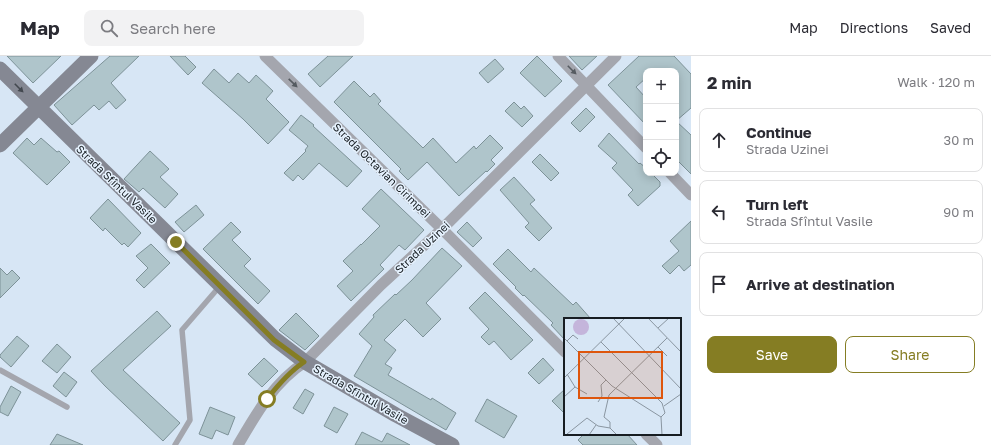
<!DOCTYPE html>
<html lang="en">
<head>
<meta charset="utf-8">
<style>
	body { margin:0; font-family:"Golos Text",sans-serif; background:#f2f2f3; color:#2b2b33 }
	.controls { position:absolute; right:12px; top:12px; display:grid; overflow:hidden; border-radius:8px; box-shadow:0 2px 10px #0003 }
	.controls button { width:36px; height:36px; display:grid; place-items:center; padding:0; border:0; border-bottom:1px solid #e1e1e2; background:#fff; color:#2b2b33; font:20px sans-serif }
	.stop { position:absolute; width:12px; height:12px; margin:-9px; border:3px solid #857d23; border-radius:50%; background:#fff }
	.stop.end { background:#857d23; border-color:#fff; box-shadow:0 1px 4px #0008 }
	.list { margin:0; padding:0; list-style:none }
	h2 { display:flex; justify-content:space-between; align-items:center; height:52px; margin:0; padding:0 16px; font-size:17px }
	h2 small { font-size:13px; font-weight:400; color:#7c7c81 }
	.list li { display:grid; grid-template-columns:26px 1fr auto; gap:12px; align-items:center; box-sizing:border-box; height:64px; margin:0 8px 8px; padding:0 8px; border:1px solid #e1e1e2; border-radius:8px }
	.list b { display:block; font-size:15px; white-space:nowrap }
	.list p { margin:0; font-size:13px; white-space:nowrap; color:#7c7c81 }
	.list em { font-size:13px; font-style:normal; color:#7c7c81 }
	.actions { display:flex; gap:8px; padding:12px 16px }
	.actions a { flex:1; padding:9px 0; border:1px solid #857d23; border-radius:8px; text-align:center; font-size:14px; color:#857d23 }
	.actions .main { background:#857d23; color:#fff }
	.icon { flex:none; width:22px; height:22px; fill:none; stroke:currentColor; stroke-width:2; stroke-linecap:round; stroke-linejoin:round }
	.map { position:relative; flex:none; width:691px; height:389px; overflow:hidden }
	header { display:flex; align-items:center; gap:24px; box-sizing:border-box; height:56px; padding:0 20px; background:#fff; border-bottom:1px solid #e1e1e2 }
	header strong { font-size:19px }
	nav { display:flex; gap:22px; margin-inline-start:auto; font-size:14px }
	.search { width:280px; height:36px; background:#f2f2f3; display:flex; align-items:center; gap:10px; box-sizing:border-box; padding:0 14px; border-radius:8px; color:#7c7c81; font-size:15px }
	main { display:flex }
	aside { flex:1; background:#fff }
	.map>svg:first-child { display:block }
	.building { fill:#afc5cb; stroke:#7d9298 }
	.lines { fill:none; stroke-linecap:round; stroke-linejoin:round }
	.lane { stroke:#a4a6ae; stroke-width:5.5 }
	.street { stroke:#a4a6ae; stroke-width:11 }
	.secondary { stroke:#858893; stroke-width:15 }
	.oneway { fill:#565b61 }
	.oneway2 { fill:#43484f }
	.route { stroke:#857d23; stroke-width:5 }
	.labels { text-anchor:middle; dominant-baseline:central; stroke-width:3; stroke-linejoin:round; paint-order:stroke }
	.street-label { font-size:11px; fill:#171d22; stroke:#e7f3ff }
	.inset-road { fill:none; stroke:#8a96a1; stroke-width:1 }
	.view { fill:#de560d; fill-opacity:0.15; stroke:#de560d; stroke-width:2 }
	.inset-edge { fill:none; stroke:#171d22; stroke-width:2 }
</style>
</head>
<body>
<header>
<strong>Map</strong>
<div class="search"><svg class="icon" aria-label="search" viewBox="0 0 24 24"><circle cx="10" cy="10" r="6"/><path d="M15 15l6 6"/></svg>Search here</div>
<nav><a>Map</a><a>Directions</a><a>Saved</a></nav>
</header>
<main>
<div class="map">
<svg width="691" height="389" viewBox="0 0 691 389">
	<rect width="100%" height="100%" fill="#d7e6f5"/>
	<path class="building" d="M7,0H61L33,27Z
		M110,0H139L111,27L126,44L116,53L109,45L99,54L94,49L72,69L54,49Z
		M170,0H185L196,11L188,19Z
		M328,0H353L320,31L308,18Z
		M537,0L562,25L545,41L520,17Z
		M569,0H597L582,14Z
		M639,0H674L691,18V52L676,65L691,79V118L676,103V15H646V22L636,31L646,42V69L608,29Z
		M495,3L504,13L488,27L479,17Z
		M214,13L229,27L238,17L249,27L256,19L273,35L266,43L289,66L268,88L243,63L202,27Z
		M354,25L370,41L374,37L381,45L378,48L423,92L433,82L456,107L474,90L476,93L490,79L503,92L491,104L495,108L487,116L486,115L459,140L427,106L408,124L399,115L401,113L334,46Z
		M514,46L521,53L524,50L533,60L522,71L505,55Z
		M586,52L595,61L580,76L571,67Z
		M301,59L314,69L313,70L362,115L347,131L319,107L303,124L298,119L293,125L284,117L306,95L305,94L308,90L289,74Z
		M609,77L639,108L640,107L646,112V117H651L660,126V130L638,150L628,139L633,134L612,112L617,107L598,90Z
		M27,82L34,89L41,82L57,96L59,95L70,106L47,129L13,97Z
		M150,95L169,113L160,121L178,138L165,152L143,132L139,136L124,123Z
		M540,98L559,117L551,125L532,106Z
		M514,121L535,144L530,148L552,172L539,185L525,171L529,167L500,134Z
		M381,133L424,174L405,194L399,189L380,209L384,213L351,245L337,230L353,215L343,205L361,188V189L380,170L362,153Z
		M108,143L141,177L128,191L124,187L122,189L105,172L103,175L90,162Z
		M196,149L204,159L184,176L175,166Z
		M691,165V209L684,215L679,209L670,218L662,210L679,195L670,185Z
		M231,166L241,176L232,184L251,203L244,210L270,235L258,248L203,193Z
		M467,166L482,182L473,191L457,176Z
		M151,188L170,207L144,232L136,224L148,212L136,200Z
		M442,192L462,210L426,247L441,263L423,281L405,263L384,284L396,294L385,308L392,312L388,319L431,344L432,342L456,357L446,374L354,320L372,290L359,278L374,261L373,259L395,238L396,239L412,224Z
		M508,193L531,216L534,212L573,249L576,246L591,263H565V284L551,269L553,267L524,239L523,240L515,232L516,231L493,208Z
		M0,212L7,219L12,214L20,222L0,242Z
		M485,236L533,284L511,304L494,285L489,289L481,281L489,273L469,252Z
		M157,255L171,270L123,314L180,367L163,385L105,330L91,315Z
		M296,257L319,280L305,294L279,274Z
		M17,280L29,290L11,311L0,301V299Z
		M57,288L71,301L57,317L42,305Z
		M264,302L278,315L262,331L248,318Z
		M543,302L554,314L539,328L528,317Z
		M64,316L77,326L66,341L53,330Z
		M11,330L21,336L8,360L0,356V351Z
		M305,333L314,338L303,358L293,352Z
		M565,333V358L552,345Z
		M487,343L517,360L504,382L475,365Z
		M210,351L235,361L228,379L216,374L212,383L199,378Z
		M334,351L348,358L337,377L324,370Z
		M362,376L382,386L387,377L410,389H355Z
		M57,378L83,389H50Z
		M584,378H627L637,389H583L578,384Z"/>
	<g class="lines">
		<path class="lane" d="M0,314L67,351
			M175,389L190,364L182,274L220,230"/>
		<path class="street" d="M265,0L442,173L565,296
			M558,0L646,92
			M670,117L691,139
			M646,378L657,389
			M238,389C256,358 274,326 305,306L381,229L442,173L616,0"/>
		<path class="secondary" d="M0,13L275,283L305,306L396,359L452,389
			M0,89L91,0"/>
	</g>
	<defs><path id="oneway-solid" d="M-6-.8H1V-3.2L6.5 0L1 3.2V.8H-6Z"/></defs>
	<g class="oneway">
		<use href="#oneway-solid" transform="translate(572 14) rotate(45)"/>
		<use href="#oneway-solid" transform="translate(293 27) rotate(44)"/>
	</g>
	<use class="oneway2" href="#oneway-solid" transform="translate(19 32) rotate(45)"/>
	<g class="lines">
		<path class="route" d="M176,186L274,284L304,306C289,316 278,329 267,343"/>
	</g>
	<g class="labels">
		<g class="street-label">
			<text transform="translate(382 114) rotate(44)">Strada Octavian Cirimpei</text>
			<text transform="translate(117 128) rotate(44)">Strada Sfîntul Vasile</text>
			<text transform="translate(422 191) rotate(-43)">Strada Uzinei</text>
			<text transform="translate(361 338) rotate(30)">Strada Sfîntul Vasile</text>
		</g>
	</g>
	<g transform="translate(564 262)">
		<rect width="117" height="117" fill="#d7e6f5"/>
		<path d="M9 9a8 8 0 1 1 16 0a8 8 0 1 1-16 0Z" fill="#c4b5db"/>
		<path class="inset-road" d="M49,0L117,71M84,0L117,34M94,10L105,0M0,20L48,68L97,99L98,117M3,23L9,17L14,21M37,24L98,85L101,95L97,99M94,29L103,38M0,60L61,0M11,69L23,76M0,79L11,69L3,56M34,84L38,78L37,67L42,62M100,88L117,76M46,110V104L40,99L45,77L103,20M3,116L23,100L34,108L46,110L53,117M25,117L32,107"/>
		<path class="view" d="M15,34H98V80H15Z"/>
		<rect width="117" height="117" class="inset-edge"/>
	</g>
</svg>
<div class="controls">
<button>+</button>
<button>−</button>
<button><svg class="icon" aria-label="locate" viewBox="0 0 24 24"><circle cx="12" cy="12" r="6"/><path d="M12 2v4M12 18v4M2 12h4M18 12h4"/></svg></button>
</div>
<div class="stop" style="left:267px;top:343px"></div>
<div class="stop end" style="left:176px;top:186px"></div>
</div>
<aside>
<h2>2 min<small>Walk · 120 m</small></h2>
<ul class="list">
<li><svg class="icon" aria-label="ahead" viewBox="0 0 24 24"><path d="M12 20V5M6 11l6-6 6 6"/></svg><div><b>Continue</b><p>Strada Uzinei</p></div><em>30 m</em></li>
<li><svg class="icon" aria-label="left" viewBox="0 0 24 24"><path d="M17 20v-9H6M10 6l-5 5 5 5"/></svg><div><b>Turn left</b><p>Strada Sfîntul Vasile</p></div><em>90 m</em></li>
<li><svg class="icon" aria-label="arrive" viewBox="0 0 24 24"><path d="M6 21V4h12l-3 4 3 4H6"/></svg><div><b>Arrive at destination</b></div></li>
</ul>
<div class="actions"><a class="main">Save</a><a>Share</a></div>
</aside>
</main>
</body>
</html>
